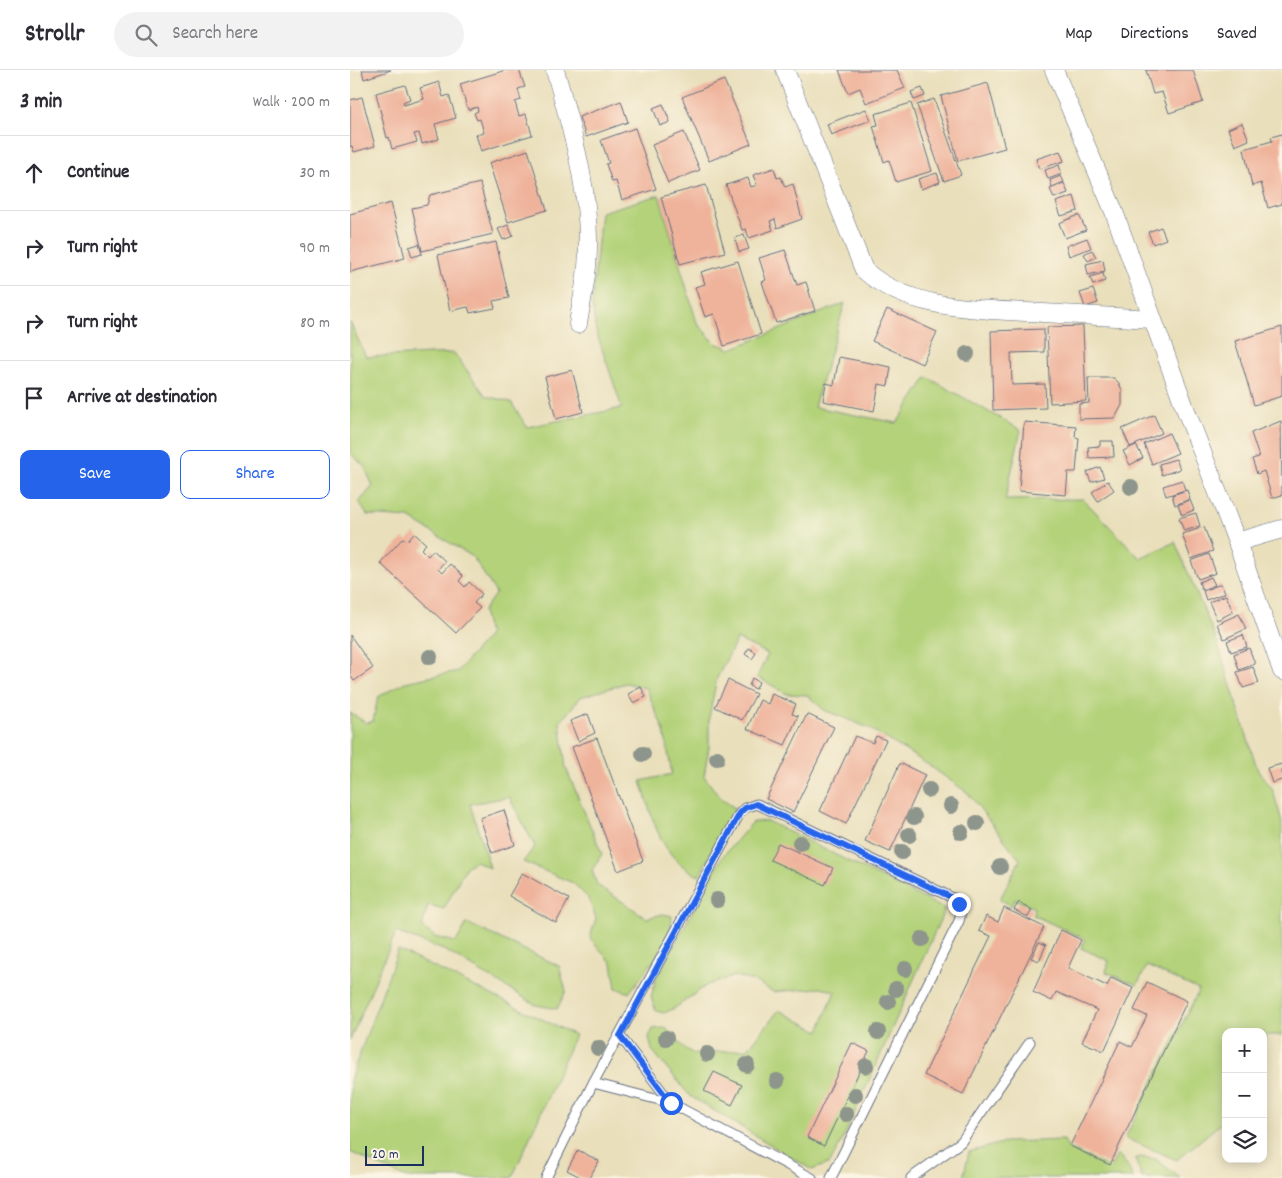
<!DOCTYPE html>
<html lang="en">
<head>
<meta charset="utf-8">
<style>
	body { margin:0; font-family:Dekko,sans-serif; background:#f2f2f3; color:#2b2b33 }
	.controls { position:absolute; right:15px; bottom:15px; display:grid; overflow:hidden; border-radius:10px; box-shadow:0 2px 12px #0003 }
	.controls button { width:45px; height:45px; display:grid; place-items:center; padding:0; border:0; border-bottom:1px solid #e1e1e2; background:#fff; color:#2b2b33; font:25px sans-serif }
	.scale { position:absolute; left:15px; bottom:12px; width:59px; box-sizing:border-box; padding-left:5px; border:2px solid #1b2f5e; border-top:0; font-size:14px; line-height:18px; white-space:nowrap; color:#1b2f5e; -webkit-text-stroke:4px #fcf5e5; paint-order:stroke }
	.stop { position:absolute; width:15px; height:15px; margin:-11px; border:4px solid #2563eb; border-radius:50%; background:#fff }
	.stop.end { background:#2563eb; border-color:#fff; box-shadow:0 1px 5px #0008 }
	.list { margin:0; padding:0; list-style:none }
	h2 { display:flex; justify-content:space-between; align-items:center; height:65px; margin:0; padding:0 20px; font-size:21px }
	h2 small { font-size:16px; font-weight:400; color:#7c7c81 }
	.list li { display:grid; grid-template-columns:32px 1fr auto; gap:15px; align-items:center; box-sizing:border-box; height:75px; padding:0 20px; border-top:1px solid #e1e1e2 }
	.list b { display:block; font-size:19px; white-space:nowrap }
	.list em { font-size:16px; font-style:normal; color:#7c7c81 }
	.actions { display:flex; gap:10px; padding:15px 20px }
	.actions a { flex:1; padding:11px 0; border:1px solid #2563eb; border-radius:10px; text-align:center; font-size:18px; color:#2563eb }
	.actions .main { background:#2563eb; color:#fff }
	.icon { flex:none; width:28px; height:28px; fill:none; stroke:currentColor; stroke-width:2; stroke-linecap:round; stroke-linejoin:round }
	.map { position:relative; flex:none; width:932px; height:1108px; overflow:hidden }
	header { display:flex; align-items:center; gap:30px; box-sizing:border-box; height:70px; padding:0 25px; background:#fff; border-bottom:1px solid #e1e1e2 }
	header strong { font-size:24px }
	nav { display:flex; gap:28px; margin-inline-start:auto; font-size:18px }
	.search { width:350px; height:45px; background:#f2f2f3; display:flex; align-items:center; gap:12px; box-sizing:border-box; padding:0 18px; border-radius:28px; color:#7c7c81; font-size:19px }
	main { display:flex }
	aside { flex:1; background:#fff }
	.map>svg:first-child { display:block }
	.green { fill:#b3d279; stroke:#67806c }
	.building { fill:#efb39b }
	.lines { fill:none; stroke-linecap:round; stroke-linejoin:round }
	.lane-casing { stroke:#636d7f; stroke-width:11 }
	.street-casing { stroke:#636d7f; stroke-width:19 }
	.lane { stroke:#fff; stroke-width:9 }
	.street { stroke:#fff; stroke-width:18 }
	.tree { fill:#8d958c }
	.route { stroke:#2563eb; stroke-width:6 }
</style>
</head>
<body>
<header>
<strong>Strollr</strong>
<div class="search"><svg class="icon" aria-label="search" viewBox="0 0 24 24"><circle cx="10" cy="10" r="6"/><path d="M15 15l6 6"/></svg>Search here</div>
<nav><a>Map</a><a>Directions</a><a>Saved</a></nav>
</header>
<main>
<aside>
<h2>3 min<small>Walk · 200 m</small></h2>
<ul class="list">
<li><svg class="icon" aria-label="ahead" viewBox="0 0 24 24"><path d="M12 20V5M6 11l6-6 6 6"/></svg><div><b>Continue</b></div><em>30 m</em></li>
<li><svg class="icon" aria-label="right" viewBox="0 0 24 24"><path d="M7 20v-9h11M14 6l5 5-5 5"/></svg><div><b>Turn right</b></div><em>90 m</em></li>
<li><svg class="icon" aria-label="right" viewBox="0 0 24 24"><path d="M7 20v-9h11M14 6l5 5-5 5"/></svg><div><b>Turn right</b></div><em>80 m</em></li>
<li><svg class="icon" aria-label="arrive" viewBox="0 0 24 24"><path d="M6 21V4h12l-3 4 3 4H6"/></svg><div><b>Arrive at destination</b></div></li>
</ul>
<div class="actions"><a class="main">Save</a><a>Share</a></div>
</aside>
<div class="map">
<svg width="932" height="1108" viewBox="0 0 932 1108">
	<rect width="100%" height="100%" fill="#fcf5e5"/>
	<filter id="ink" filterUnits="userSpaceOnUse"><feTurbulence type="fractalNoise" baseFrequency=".02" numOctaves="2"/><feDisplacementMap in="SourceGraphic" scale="10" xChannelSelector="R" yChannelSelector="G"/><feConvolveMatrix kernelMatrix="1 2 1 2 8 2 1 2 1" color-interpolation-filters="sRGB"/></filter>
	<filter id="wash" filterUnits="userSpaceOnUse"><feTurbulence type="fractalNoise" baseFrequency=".0096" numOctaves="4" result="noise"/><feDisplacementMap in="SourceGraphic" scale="20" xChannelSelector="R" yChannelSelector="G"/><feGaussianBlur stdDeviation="1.12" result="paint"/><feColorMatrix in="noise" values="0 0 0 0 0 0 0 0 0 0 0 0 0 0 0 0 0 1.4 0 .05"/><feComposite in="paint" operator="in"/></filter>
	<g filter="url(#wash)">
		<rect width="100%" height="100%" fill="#e9dfbb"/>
		<path class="green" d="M309,125L347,253L365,273L381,279L495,233L464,337L547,353L577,307L671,360L655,430L733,429L790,488L825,472L866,569L908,701L922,718L932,751V965H917L913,975V962H876V1049L827,1090L775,1068L849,920L797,896L787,915L756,902L759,891L731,878L735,869L683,845L684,838L665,829L661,836L650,829L670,790L618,723L577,694L519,658L474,640L457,625L437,624L407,607L418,584L387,569L367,608L359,648V677L354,706L371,729L385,738L349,806C309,787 303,749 291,711L322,704L314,661L296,618L276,613L231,627L210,652L216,698L252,784L242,800L247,815L297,848L313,844L322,846C321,875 295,901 279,923L266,918L262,893L240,868L246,848L238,828L223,813L173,792L185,776L159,727L120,734L140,798L125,791L116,797L94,839L78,835L72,857L85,867L106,872L117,853L209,896L216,921L207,939L186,935L96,881L46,862L0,970V643L17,653L23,651L28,627L55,612L108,601L139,565L133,541L146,523L123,487L59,448L17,445L9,432L23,416L14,396L0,383V252L16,287L104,283L136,326L161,332L177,357L272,338L246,261L242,233L251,142Z
			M417,751L595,839L493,1069L480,1093L462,1100L340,1026L302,980L299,967L303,959L316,958L334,978L344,984L398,979L429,940L469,961L485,921L470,918L423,922L406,912L385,906L357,915L325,938L314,943L306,941L301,927L306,909L372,787L403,752Z
			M48,880L225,965L162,1108H56L0,1082V1010Z
			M714,1070L718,1078L760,1098L768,1084L777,1095L783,1108H613L619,1082L655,1072Z
			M790,1087L806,1089L830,1108H792L785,1089Z"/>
		<g id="blocks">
			<path class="building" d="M12,0H41L14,9Z
				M156,0H169L175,17L168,19L171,30L165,32L169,46L176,44L182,65L131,81L126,65L134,63L130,49L127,50L124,43L128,41L127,37L118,40L110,14Z
				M489,0H547L555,18L516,33L510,18L498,23Z
				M796,0H843L853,32L819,43L812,22L803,24Z
				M374,10L401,74L359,91L332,27Z
				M89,12L93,27L99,25L106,48L85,54L89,69L72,74L69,63L64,64L67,72L42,79L39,67L37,68L26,23L55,15L60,29L53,32L54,35L74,29L70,18Z
				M638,13L655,78L608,91L591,26Z
				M572,18L575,26L564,30L561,22Z
				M12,27L25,76L4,82L2,76L0,77V30Z
				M584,29L611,105L594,111L567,35Z
				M271,31L278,52L236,67L229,47Z
				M561,33L582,101L546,112L539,90L534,92L523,56L528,55L525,44Z
				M313,34L320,52L310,56L303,38Z
				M516,39L521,50L481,65L477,54Z
				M892,53L899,70L885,76L878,59Z
				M285,58L306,119L272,130L266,111L262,112L256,94L259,93L251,70Z
				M334,62L350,100L318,113L302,75Z
				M932,64V134L918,138L911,113L902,116L894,79L922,71L921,67Z
				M178,80L197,140L158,152L139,93Z
				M710,81L714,91L689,99L686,89Z
				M709,95L712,104L698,109L695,100Z
				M424,98L427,108L431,107L435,117L443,114L452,149L427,158L425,149L420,151L423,160L399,168L396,159L392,160L376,115L398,108L401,117L407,115L403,105Z
				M587,103L590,112L571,119L568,109Z
				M711,106L714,112L702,117L700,110Z
				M130,113L143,164L72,181L62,138L77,135L80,125Z
				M714,113L718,123L704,128L700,119Z
				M356,115L375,182L330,194L311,127Z
				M724,126L728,141L711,146L706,132Z
				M41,133L55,188L0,202V144Z
				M729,145L736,160L715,168L709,153Z
				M158,155L163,166L153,170L148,159Z
				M811,157L816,169L803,174L798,162Z
				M394,165L399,179L389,182L385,168Z
				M737,168L741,178L719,186L716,176Z
				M146,172L159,228L143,231L145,238L120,243L118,237L100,241L88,185Z
				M69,174L72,184L62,187L59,177Z
				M435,180L447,215L456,212L465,241L426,253L412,212L416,210L409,188Z
				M742,180L746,187L738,191L734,184Z
				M753,190L755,201L738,205L736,194Z
				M388,191L411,264L374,276L364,244L355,247L345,217L355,214L351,202Z
				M753,203L755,211L743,215L740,207Z
				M743,219L748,233L735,237L730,223Z
				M537,239L587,262L572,294L522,271Z
				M733,256L736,331L700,333L697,257Z
				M932,257V326L904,335L885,271Z
				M694,259V282L661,283L662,315L695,314L696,338L643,340L641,261Z
				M489,287L541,297L538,316L529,314L524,341L473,331L476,313L484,315Z
				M222,300L233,342L206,349L195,307Z
				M738,308H764L769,313L772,320V335L765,348L729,349V334L739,333Z
				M804,345L812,363L780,377L772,359Z
				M931,351L932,425L922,428L914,401L907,404L902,389L909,387L901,363Z
				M674,352L726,356L725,367L729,368L726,402H718L716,425L669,421Z
				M819,363L828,383L802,394L794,374Z
				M750,371H763L764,387L739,388L738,377L750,376Z
				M786,375L793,388L780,395L773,381Z
				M826,389L830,399L812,405L809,394Z
				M750,397L754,408L741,412L737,402Z
				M832,410L835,420L816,426L813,416Z
				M758,411L764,420L748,431L742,422Z
				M837,420L840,429L825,435L822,425Z
				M840,430L844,440L832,445L828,435Z
				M846,443L850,456L834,461L829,448Z
				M854,457L863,481L841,489L832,464Z
				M64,463L76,474L71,479L78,486L83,480L95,491L88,499L92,503L100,494L113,506L109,511L115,517L119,512L132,524L124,533L130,538L106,563L30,493L53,468L57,471Z
				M859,484L866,503L848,509L841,491Z
				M861,507L865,515L852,520L849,512Z
				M871,514L875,523L856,530L853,521Z
				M876,525L883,542L867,550L859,532Z
				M889,544L896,559L874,569L867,554Z
				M0,565L23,598L4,611L0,605Z
				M893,565L897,577L881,582L877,571Z
				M399,578L406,583L402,589L395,584Z
				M899,578L905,594L889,600L884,584Z
				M903,597L909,613L893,618L887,602Z
				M402,608L409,612L406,619L399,616Z
				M378,610L406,624L392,650L365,637Z
				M291,617L296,627L283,633L278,624Z
				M422,624L446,634L442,644L448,646L435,675L397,659L410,630L418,634Z
				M238,644L245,663L228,671L220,651Z
				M457,644L484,657L443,742L416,729Z
				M505,666L523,673L526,666L536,670L496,754L470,741Z
				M247,668L293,791L268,801L222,677Z
				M550,693L575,705L540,782L515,771Z
				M932,694V710L922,713L917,698Z
				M154,740L165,775L142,783L130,748Z
				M428,773L483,798L475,815L420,790Z
				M172,803L219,829L206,853L159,826Z
				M669,832L682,840L678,847L664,840Z
				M654,838L694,857L613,1024L574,1005L641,866L629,861L636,846L648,852Z
				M711,860L731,870L718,898L757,916L761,908L783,918L754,981L732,972L747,940L706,922L702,931L683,922Z
				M689,872L696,875L689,891L681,888Z
				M797,912L837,931L760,1095L720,1076L770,971L782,977L797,946L784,940Z
				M502,973L519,981L474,1076L457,1067Z
				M364,1002L392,1015L382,1035L354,1021Z
				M228,1080L249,1091L239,1108H232L217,1100Z"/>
		</g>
	</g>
	<g filter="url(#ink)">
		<use href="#blocks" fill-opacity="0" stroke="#636d7f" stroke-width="1"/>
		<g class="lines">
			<g class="lane-casing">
				<path id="lane" d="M270,966L321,1033
					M243,1013L321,1033L462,1108
					M196,1108L243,1013L390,743L395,738L407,734L605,829C611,836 612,842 609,851L481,1108
					M561,1108L611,1072L680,972"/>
			</g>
			<g class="street-casing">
				<path id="street" d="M205,0C223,63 243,131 237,197C235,216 231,235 228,254
					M435,0L514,200C560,242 634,239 693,243C729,245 766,247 803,249
					M704,0L763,139L835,338L887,472L932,601
					M887,472L932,459"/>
			</g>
			<use href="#lane" class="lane"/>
			<use href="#street" class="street"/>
		</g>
		<g class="tree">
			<circle cx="617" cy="284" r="8"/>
			<circle cx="781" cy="417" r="8"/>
			<circle cx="80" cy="587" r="8"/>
			<circle cx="293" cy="684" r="8"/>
			<circle cx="367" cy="688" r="8"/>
			<circle cx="579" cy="720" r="8"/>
			<circle cx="601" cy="736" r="8"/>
			<circle cx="564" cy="747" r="8"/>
			<circle cx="627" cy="753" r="8"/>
			<circle cx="611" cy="762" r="8"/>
			<circle cx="559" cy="765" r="8"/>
			<circle cx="450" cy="773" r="8"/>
			<circle cx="552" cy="782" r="8"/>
			<circle cx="650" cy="797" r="8"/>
			<circle cx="367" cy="830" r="8"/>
			<circle cx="572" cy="869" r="8"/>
			<circle cx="555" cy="899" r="8"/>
			<circle cx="546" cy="919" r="8"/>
			<circle cx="538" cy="932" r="8"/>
			<circle cx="528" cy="962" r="8"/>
			<circle cx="316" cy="968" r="8"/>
			<circle cx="248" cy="978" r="8"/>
			<circle cx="357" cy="984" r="8"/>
			<circle cx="397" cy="995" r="8"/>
			<circle cx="516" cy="996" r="8"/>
			<circle cx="427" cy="1011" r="8"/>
			<circle cx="505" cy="1025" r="8"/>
			<circle cx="496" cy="1044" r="8"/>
		</g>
	</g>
	<g class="lines" filter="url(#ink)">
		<path class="route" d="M321,1033L270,966L390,743L395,738L406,734L605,829L609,834"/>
	</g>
</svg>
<div class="controls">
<button>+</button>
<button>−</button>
<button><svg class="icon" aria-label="layers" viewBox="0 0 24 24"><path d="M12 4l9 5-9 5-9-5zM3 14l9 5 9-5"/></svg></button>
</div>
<div class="scale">20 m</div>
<div class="stop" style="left:321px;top:1033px"></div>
<div class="stop end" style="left:609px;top:834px"></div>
</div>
</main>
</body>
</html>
